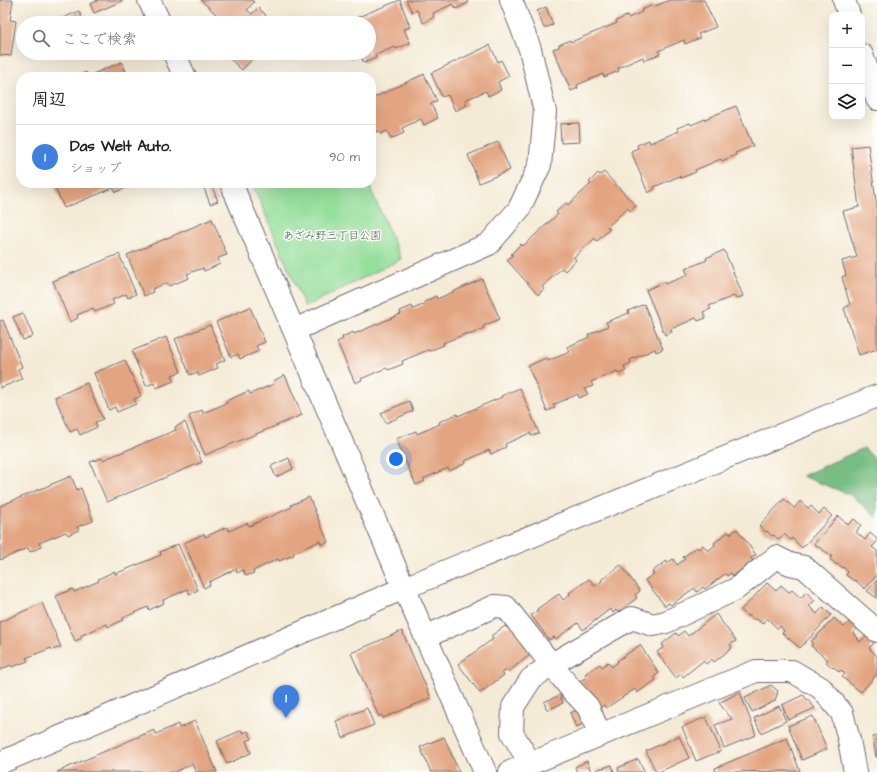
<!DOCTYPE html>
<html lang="ja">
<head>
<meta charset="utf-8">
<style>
	body { margin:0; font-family:"Architects Daughter","Klee One",sans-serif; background:#f2f2f2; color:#202124 }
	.controls { position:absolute; right:12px; top:12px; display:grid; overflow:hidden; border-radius:8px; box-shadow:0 4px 16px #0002 }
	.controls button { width:36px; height:36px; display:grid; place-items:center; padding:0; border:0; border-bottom:1px solid #e0e0e0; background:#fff; color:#202124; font:20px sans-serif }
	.you { position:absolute; left:396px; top:459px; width:14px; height:14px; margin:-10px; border:3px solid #fff; border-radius:50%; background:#1a73e8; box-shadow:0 0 0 6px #1a73e833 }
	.badge { display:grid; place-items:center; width:26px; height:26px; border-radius:50%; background:#c8321e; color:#fff; font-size:13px; font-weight:700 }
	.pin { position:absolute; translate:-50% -33px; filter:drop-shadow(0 1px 2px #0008) }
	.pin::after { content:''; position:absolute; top:21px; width:14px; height:12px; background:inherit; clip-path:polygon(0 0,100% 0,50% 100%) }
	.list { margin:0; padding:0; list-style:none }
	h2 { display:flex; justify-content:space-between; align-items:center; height:52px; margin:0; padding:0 16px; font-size:17px }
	h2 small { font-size:13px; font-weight:400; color:#757577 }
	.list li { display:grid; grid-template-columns:26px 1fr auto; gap:12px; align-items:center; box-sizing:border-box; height:64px; padding:0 16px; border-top:1px solid #e0e0e0 }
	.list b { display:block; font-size:15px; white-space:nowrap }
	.list p { margin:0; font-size:13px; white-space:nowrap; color:#757577 }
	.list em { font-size:13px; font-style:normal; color:#757577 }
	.icon { flex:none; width:22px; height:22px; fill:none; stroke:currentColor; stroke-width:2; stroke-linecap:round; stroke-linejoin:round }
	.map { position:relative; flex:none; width:877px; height:772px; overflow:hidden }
	.search { position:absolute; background:#fff; box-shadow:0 4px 16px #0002; left:16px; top:16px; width:360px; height:44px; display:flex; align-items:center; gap:10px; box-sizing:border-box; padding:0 14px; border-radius:22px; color:#757577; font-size:15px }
	.panel { position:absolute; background:#fff; box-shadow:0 4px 16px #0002; left:16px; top:72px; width:360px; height:116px; border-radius:16px }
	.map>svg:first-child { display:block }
	.green { fill:#95df9b; stroke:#5c806b }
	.forest { fill:#78be83; stroke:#4d705f }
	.building { fill:#e3a581 }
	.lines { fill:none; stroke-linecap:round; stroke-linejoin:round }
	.minor-casing { stroke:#6c6871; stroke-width:24 }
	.minor { stroke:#fff; stroke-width:22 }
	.labels { text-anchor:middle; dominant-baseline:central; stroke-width:3; stroke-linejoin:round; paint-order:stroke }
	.park-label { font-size:11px; fill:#445b58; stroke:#fdfcf7 }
</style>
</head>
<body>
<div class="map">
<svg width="877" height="772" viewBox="0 0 877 772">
	<rect width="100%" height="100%" fill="#fdfcf7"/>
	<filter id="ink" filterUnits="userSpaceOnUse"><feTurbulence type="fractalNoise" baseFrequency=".025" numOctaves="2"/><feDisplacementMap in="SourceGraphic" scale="8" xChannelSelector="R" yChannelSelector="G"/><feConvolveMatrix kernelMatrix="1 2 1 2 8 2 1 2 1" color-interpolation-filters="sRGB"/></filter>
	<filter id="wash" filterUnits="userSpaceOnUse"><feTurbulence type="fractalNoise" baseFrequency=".012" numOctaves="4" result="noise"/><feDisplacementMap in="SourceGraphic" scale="16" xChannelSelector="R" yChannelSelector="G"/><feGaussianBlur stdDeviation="0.9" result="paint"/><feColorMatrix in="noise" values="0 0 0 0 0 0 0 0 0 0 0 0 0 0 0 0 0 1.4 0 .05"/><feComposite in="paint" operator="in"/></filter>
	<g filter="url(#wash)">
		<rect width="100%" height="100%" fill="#f4ebd6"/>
		<path class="green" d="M252,183H368L401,259L305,307Z"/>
		<path class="forest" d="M864,448L877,461V518L851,495L802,476Z"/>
		<g id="blocks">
			<path class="building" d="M0,0H13L10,20L16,21L11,56L0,55Z
				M96,0H122V1L94,13L90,4L97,1Z
				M201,0H252L254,2L247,10L252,14L258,8L266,15L260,21L262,23H217L221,19Z
				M400,0L410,27L404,29L410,43L396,49L395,47L375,55L376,58L364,63L361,56L353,59L352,56L348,58L346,53H369V23H343Z
				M406,0H467L468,3L456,9L453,4L433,13L434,17L423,23L417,10L412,12Z
				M670,0H704L716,27L698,34L700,38L685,44L684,40L658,51L660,54L644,61L643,57L618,68L619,71L604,77L603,74L577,85L578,88L571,91L553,49L559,47V45L570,40L571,42L617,23L616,21L627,16L628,18L642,12L641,10L653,5V7Z
				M546,7L553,25L544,28L537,11Z
				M79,11L84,23H51Z
				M490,45L498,62L501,60L509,76L498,82L501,90L488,96L486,91L465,100L467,105L455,111L448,95L442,97L431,73Z
				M230,53H258L242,70L227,56Z
				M122,62L128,77H74L86,72L88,76Z
				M424,74L437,101L431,104L438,118L424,125L421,119L402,128L404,133L391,139L387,131L380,134L379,131L375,132L371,123V118L373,116L371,111V99Z
				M736,106L753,146L735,153L736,155L722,161L721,159L695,170L696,172L681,178L680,176L654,187L655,189L648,193L631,151L638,148L637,145L649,140L650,143L679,131L677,128L690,123L691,125Z
				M579,123L580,142L561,143L560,124Z
				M498,142L510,170L479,183L468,155Z
				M868,145L876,201H877V349L859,355L844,308L850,305L842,277L846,275L842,261L857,257L843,211L859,207L851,147Z
				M604,172L636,206L630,211L628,208L607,227L610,229L597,241L595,238L574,257L576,260L565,271L562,268L542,287L544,289L538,295L507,260L513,255L511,254L521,244L523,246L558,214L556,212L566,203L568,205L591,184L589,182L598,173L600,175Z
				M53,183H138L116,192L113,188L64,208Z
				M211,185L218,201L210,204L204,188Z
				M212,219L227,255L218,258L220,264L204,271L203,268L187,274L189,278L169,286L167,283L152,289L153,292L144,296L127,255Z
				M724,250L743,296L736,299L734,296L709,306L711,309L703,312L706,318L698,321L696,318L671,329L672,332L665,335L646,290L664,282L665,284L688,275L685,269L707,260L706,258Z
				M119,254L136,294L128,298L126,294L112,300L114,304L95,312L93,308L77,315L78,318L70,322L53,281Z
				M482,279L500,319L483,326L484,328L469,335L468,333L443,343L444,345L429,351L428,350L402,361L403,364L388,370L386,368L361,379L362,380L355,383L337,342L343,339L342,337L353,332L354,334L401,314L400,311L412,306L413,309L425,304L424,302L436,296L437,299Z
				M644,304L663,349L656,352L655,349L630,360L631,363L624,366L626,371L619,374L617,371L591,382L593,386L585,389L588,394L579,398L578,394L553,405L555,408L547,411L528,366L546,358L547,361L570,352L567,347L589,337L588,335L608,326L606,322L629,313L628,311Z
				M250,307L265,342L256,346L259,351L240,359L238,354L231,357L216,322Z
				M23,313L33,336L23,340L13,317Z
				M3,320L22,367L18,369L22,379L0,388V321Z
				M210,325L225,360L216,364L218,368L199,376L197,372L190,375L175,339Z
				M166,337L181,372L172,375L174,381L156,388L154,383L146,386L132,351Z
				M125,360L141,396L134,399L136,404L117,412L115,407L109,410L94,373Z
				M285,375L302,415L205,455L189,416L202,410L203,413L227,403L226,401L249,391L250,394L274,384L273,381Z
				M87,383L103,419L95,422L97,427L80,435L77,429L70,432L55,397Z
				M520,388L539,433L531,436L530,433L505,444L506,447L491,454L489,450L465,461L466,463L449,471L448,468L423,479L425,481L416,485L396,439L416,431L417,434L440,424L439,422L457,414L458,416L502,397L501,396Z
				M409,401L413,411L386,423L381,413Z
				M185,422L202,462L107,502L90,462L102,458L103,460L176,430L175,427Z
				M289,458L293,469L276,477L271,466Z
				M71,476L77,490L81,488L93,521L77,527L79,530L68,535L66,532L39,543L41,547L30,552L28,548L0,560V506Z
				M309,497L328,542L321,545L320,541L293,553L294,555L279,561L278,559L253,571L254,573L246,576L243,570L237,573L236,569L209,582L210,585L204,588L184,543L204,534L205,537L227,527L229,531L247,523L249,526L292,507L291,505Z
				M784,499L794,508L800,501L808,508L811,506L819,514L824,509L832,516L802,548L792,538L791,540L784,534L779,540L774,535L772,536L767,531L766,532L759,526Z
				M838,516L848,525L854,519L861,525L856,532L865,540L870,533L877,539V542L872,547L877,551V575L865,589L855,580L854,581L846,575L848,572L843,567V568L838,564L837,565L830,559L832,556L814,544Z
				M737,529L756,555L751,558L753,561L733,576L731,573L727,576L725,574L705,589L703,587L697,592L694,588L671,605L669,603L665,606L645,580L654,574L652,572L666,561L667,563L673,559L677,565L685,559L683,557L697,547L698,549L703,545L708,551L715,545L714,543L728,532L730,534Z
				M178,544L198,590L189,594L188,589L163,600L164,603L149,610L148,607L123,618V620L108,627L107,624L80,636L82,638L75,641L56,596L73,589L74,592L99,581L98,579L115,571V574L161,555L160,552Z
				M621,565L640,591L635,595L637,598L618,612L616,610L613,613L610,609L583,630L578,623L556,639L554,637L549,640L531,615L538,610L537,609L559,594L563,600L570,595L569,593L589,579L595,586L602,581L601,580Z
				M877,580V598L867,591Z
				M767,583L776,591L781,585L789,592L792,590L801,598L806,592L815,600L809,606L817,614L823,607L831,615L800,648L782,633L784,631L780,626L778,629L767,618L762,624L756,618L754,620L749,615L748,617L741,610Z
				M42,603L61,647L52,650L51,648L26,658L28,661L12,667L11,665L0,670V622Z
				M716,614L736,641L730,645L732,648L714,662L712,659L706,664L703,661L683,677L681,674L676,678L657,652L664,647L662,644L676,633L678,636L684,631L688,636Z
				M834,618L844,627L850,621L858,628L853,633L858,638L857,639L860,642L866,636L874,643L869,648L877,656V674L861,692L842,677L845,674L841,670L839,672L834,667L833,668L826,662L828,660L811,646L813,644L811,642Z
				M514,623L531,654L508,672L507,670L502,673L504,675L480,693L458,664L493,639L491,636L505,626L507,628Z
				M402,631L431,698L383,718L381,715L379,717L351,653Z
				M640,645L659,673L654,677L656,680L637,693L635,689L606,708L604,705L598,709L580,681L587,677L585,674L600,664L602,667L608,662L612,667L618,662L617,661Z
				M771,685L778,691L775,701L752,712L745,698Z
				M740,692L756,735L724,748L715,725L732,719L719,703Z
				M560,695L563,703L547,710L544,702Z
				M803,695L815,708L788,720L782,705Z
				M779,706L786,721L761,733L754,718Z
				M367,708L374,725L343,738L336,721Z
				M582,708L588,722L576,727L570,713Z
				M813,716L827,749L802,760L788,726Z
				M706,717L721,751L696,761L682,727Z
				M195,721L217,772H196L192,764L175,772H57L154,730L156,734L178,724L179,728Z
				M242,730L243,733L248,731L252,739L246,741L251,753L227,764L217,741Z
				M679,736L689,758L659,772H656L646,751Z
				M877,736V757H876L873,737Z
				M444,737L459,772H431L420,747Z
				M787,738L800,771L716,772L715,768Z
				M638,759L645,772H619L618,768Z
				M587,761L591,772H577L575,767Z
				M612,765L614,772H596V770Z"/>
		</g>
	</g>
	<g filter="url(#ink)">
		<use href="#blocks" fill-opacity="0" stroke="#6c6871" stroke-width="1"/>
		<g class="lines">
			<g class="minor-casing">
				<path id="minor" d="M149,0L160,23
					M844,0L849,15
					M174,53L185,77
					M862,55L877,99
					M231,183L404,588L485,772
					M294,330L489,244L519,209L540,165L545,112L530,49L511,0
					M425,637L495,606L506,607L571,689L588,707L600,735
					M0,763L404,588L877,396
					M530,763L512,733L513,707L531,679L552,664L632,618L653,625L666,622L736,589L776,557L790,564L804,567L877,631
					M510,772L756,671H792L821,688L842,713L849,740L855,772"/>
			</g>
			<use href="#minor" class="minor"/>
		</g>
	</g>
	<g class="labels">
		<g class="park-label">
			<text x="332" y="235">あざみ野三丁目公園</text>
		</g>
	</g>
</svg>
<div class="controls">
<button>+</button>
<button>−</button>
<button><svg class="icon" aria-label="layers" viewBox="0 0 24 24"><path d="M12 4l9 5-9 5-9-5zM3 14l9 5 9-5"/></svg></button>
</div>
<div class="you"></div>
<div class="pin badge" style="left:286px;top:718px;background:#3f7fe0">1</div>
<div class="search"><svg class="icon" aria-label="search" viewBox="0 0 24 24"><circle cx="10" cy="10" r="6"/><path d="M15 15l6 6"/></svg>ここで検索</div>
<section class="panel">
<h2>周辺<small></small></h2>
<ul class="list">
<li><span class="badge" style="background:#3f7fe0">1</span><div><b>Das Welt Auto.</b><p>ショップ</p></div><em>90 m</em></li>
</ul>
</section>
</div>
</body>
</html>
